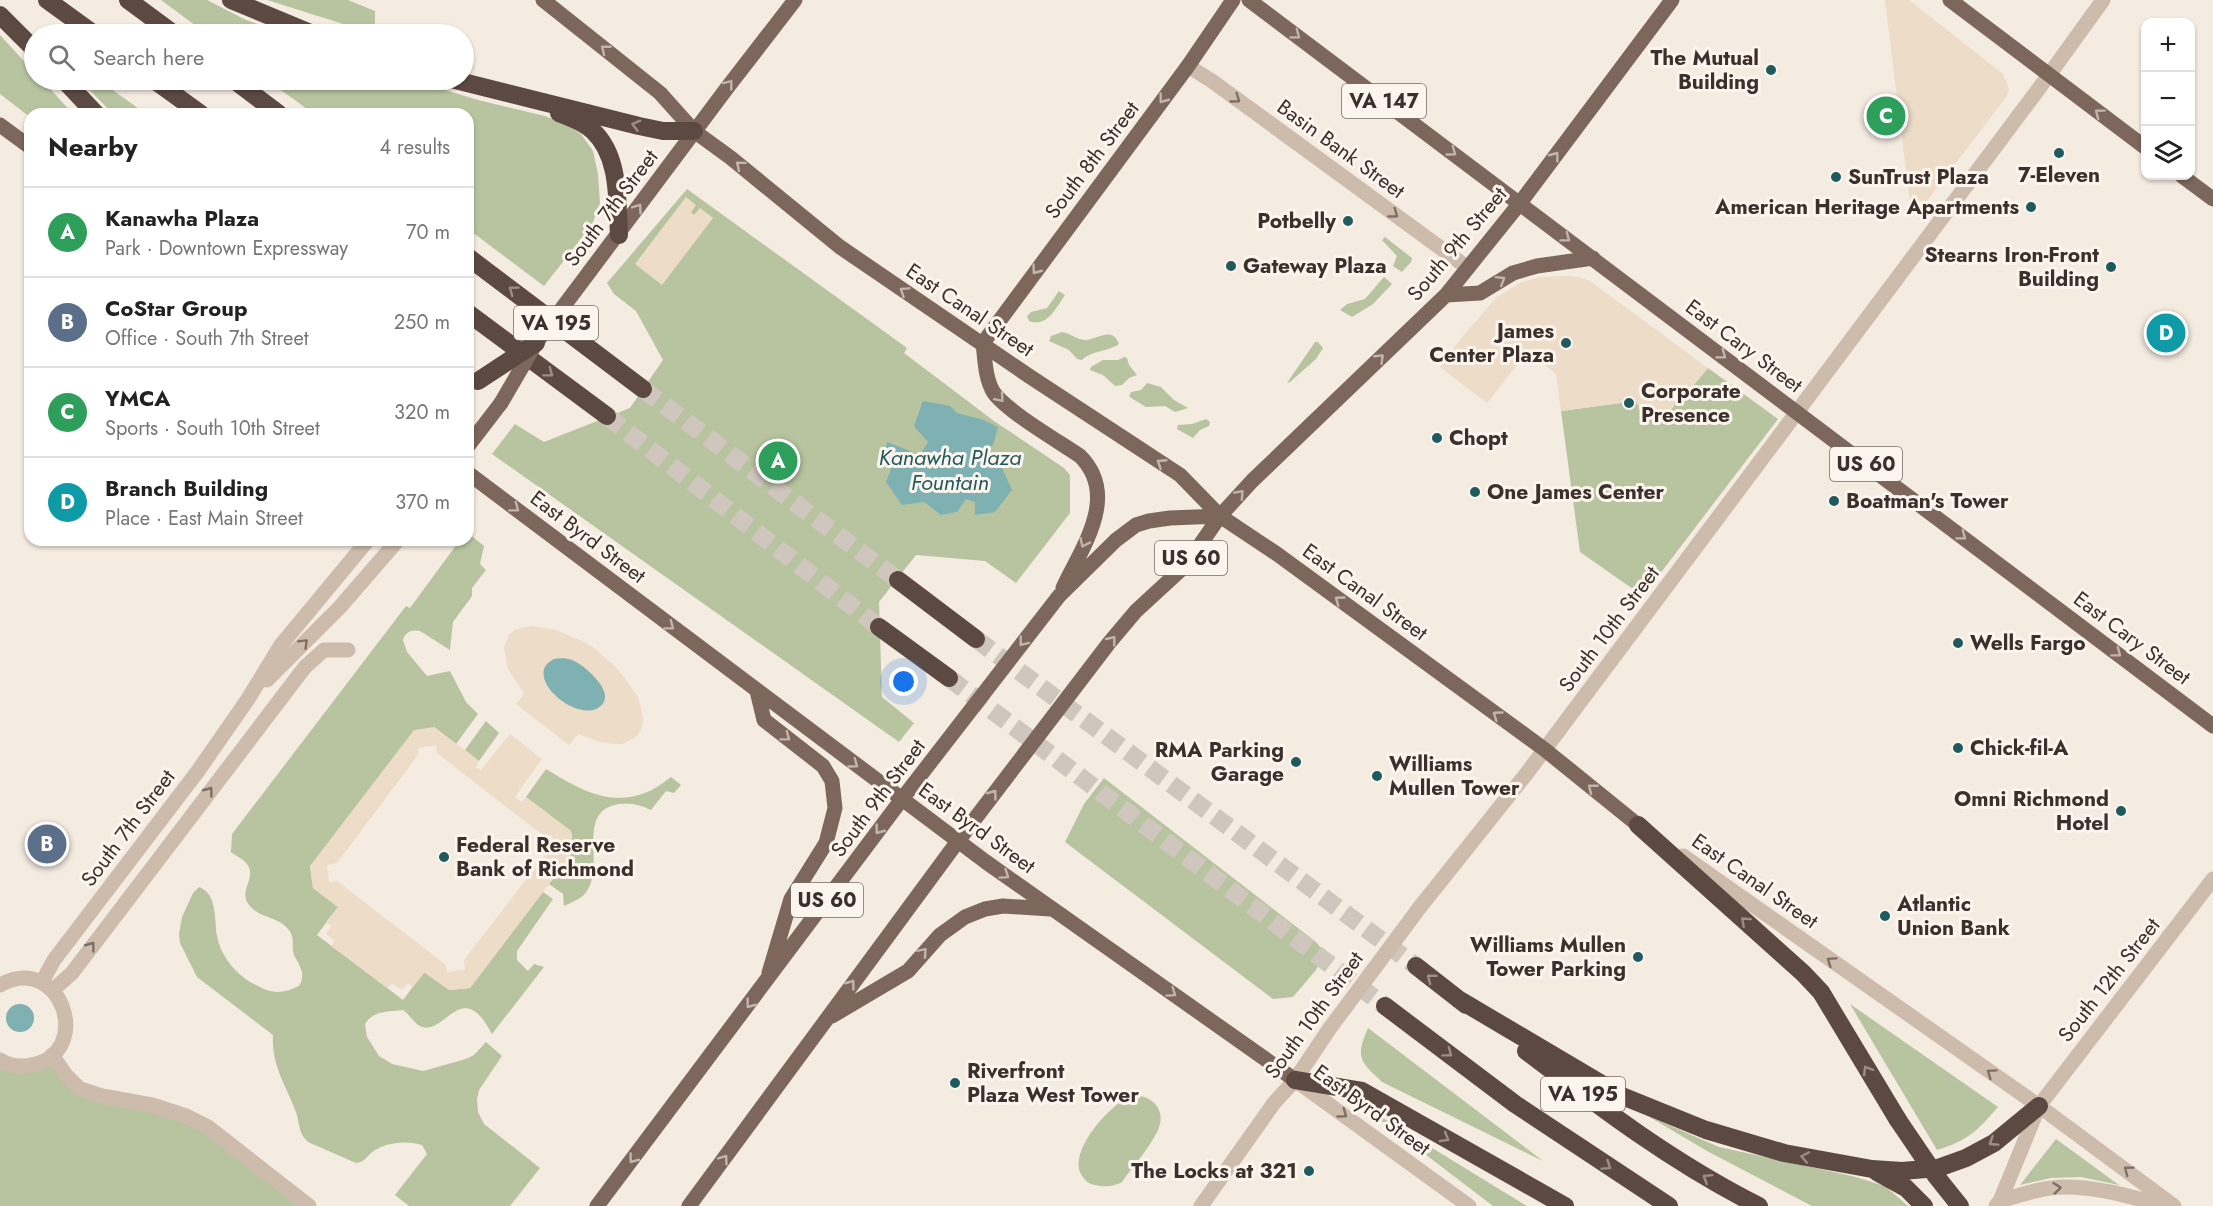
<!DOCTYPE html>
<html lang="en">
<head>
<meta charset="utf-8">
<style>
	body { margin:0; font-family:Jost,sans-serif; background:#f2f2f2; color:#222 }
	.controls { position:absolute; right:18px; top:18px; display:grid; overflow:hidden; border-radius:12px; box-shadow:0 2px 4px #0004 }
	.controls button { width:54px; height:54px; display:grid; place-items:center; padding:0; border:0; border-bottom:2px solid #e0e0e0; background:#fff; color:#222; font:30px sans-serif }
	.you { position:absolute; left:904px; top:682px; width:21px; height:21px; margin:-15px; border:4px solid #fff; border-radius:50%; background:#1a73e8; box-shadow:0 0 0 9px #1a73e833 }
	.badge { display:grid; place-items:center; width:39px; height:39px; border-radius:50%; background:#111827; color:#fff; font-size:20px; font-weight:700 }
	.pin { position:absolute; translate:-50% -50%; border:3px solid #fff; box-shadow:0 2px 6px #0006 }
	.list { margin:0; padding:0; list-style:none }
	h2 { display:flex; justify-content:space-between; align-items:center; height:78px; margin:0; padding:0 24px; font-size:26px }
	h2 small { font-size:20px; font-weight:400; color:#767676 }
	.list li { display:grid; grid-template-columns:39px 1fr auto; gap:18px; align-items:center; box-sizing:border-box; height:90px; padding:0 24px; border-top:2px solid #e0e0e0 }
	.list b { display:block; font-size:22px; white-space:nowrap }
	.list p { margin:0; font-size:20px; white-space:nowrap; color:#767676 }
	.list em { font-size:20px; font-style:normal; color:#767676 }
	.icon { flex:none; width:33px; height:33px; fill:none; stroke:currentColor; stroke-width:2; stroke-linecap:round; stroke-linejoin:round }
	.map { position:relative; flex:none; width:2213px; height:1206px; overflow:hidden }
	.search { position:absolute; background:#fff; box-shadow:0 2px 4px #0004; left:24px; top:24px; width:450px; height:66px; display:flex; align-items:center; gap:15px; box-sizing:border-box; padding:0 21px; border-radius:33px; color:#767676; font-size:22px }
	.panel { position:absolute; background:#fff; box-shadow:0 2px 4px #0004; left:24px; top:108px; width:450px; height:438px; border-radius:18px }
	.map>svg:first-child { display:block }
	.green { fill:#b8c4a0 }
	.plaza { fill:#ecdcc8; fill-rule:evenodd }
	.water { fill:#7fb0b2 }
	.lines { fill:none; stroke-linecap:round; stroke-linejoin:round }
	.highway-tunnel { stroke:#cfc6bd; stroke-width:18; stroke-dasharray:18 9; stroke-linecap:butt }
	.minor { stroke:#cdbbac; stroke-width:15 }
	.major { stroke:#7d675c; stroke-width:15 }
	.highway { stroke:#5c4a42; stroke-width:18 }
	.major-bridge { stroke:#7d675c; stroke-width:15 }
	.highway-bridge { stroke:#5c4a42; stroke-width:18 }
	.oneway { stroke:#c2b5ac }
	.oneway2 { stroke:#7d6f65 }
	.oneway3 { stroke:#9c8e87 }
	.poi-dot { fill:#1f5a5e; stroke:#fbf5ee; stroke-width:2 }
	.labels { text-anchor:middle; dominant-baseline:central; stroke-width:6; stroke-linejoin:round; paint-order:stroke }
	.shield { fill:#fbf5ee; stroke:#756b66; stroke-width:1.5 }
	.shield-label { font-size:20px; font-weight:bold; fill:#3b302b }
	.poi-label { font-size:21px; font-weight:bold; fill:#3b302b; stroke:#fbf5ee; text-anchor:start }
	.street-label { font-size:21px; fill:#3b302b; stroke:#fbf5ee }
	.water-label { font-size:22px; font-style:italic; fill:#1f5a5e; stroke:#fbf5ee }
</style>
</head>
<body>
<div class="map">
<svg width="2213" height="1206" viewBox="0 0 2213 1206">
	<rect width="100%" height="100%" fill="#f4ebe1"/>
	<path class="green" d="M161,0H207L244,19L284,34H207Z
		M267,0H348L375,11V34Z
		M0,35L34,72V80H42L73,114H30V117L0,94Z
		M80,80H99L146,114H113Z
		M267,80H413L478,100L545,116L565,124L581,134L593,151L598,174L600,203L592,225L544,286L468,229V114H314Z
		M687,189L907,348L904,353L994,421L1064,468L1070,475V513L1016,583L985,561L916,555L879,602L882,697L914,723L899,742L492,454L515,424L544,442L630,408L663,360L636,311L614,294L607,283Z
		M1385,237L1412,258L1411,262L1402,272L1393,266L1397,256L1382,240Z
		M1384,277L1392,284L1373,304L1352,317L1340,310L1347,304L1365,299Z
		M1059,291L1065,295C1056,308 1047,328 1029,321L1027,316L1031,312L1047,308Z
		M1062,332C1070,333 1078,340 1085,340C1097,340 1112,325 1119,344C1108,352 1092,350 1082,360L1077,359L1069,350L1049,341L1051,336Z
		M1315,342H1318L1323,348L1316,359L1290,382L1287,383Z
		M1124,357L1127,358L1129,365L1137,375L1129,378L1122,385L1115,386L1103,375L1090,370L1091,367L1103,360H1118Z
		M1708,368L1778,419L1643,596L1580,552L1561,411L1636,401L1670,411L1674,406L1675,396L1687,393Z
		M1147,383L1161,387L1174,400L1188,408L1175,412L1165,406L1146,407L1131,398L1129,396L1131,392L1141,390Z
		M1206,419L1210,422L1209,426L1200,430L1193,438L1177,429L1178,425L1192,424Z
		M468,533L484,546L480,564L486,570L472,588V596L453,622L450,650L420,631C412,629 405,632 403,640L407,652L427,676L450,671L466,702L478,714L456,744L434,727L310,866L313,888L338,907L317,935L403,1000L424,972L449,990L470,988L543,892L553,899L517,951V960L528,971L534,964L544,967L492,1034C461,975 445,1038 420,1026C414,1023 409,1014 403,1010C388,1012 374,1010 365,1024L367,1037L379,1056L392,1064L423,1071L466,1059L474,1055L486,1042L502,1056L479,1090L477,1099L478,1112L484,1124L540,1168L510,1206H409L395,1195L427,1154L422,1145C407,1140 384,1142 371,1153C366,1158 364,1162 356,1163L308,1142C298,1133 300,1124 296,1112C286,1086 271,1064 273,1035L197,977L180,943L179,934L182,917L193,893L199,887C218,894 214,920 217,936C221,957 237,976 256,985C272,994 283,994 299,986C306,975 300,966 295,957C290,948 296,939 289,930C278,915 257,919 247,902C240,888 258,876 246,863C242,858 236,856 231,852L232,834L406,606L410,608L460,540H468Z
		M486,721L499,733L479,761L465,750Z
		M546,769C577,788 610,808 647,792C656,789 664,782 671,777L681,785L674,793L666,791L651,810C638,804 626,801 611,806C579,818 604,865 587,891C582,899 572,902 564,906L563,894L549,884L574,851L571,831L526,797Z
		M1104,778L1316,942L1322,949L1320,963L1316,970L1293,997L1273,999L1065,842L1084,804Z
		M1850,1004L1998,1107C1977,1131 1969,1140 1937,1150Z
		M1368,1028L1543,1161L1382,1082C1360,1061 1355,1058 1368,1028Z
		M0,1060L44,1061L80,1089L186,1116L309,1206H0Z
		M1132,1095C1153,1095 1168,1111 1157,1132C1148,1150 1133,1166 1122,1182C1113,1187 1105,1187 1095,1185C1089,1184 1084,1180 1081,1174C1068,1151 1111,1103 1132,1095Z
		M1375,1113L1527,1206H1493L1379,1119Z
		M1648,1116L1719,1147L1852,1176L1885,1186L1908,1206H1812L1707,1151Z
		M2056,1139L2119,1185L2081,1177L2051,1178L2020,1185Z"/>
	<path class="plaza" d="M1885,0H1909L2003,74L2009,89L2007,96L1920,210L1910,203Z
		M686,197L696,205L691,212L694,215L700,208L713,218L662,285L635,264Z
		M1568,276L1579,277L1590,281L1708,368L1687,393L1675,396L1674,406L1666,415L1660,418L1648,417L1640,410L1636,401L1561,411L1556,374L1528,351L1487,403L1440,367L1463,336L1496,298L1508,290L1522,282L1540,277Z
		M531,626L553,629L582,641L594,648L618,669L638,697L641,708L643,719L641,730L636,737L622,744H615L600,742L578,734L569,745L516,704L524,694L508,669L504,648L509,635L514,630ZM572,660L587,669L598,680L604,691L581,710L563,702L545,682Z
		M434,727L479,761L476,767L481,770L510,734L542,759L515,797L522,802L526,797L571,831L574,851L470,988L449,990L425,972L413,987L408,983L402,990L392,984L388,988L331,946L335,941L326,934L331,926L326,922L338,907L313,888L310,866L414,730ZM436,745L437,753L544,836L552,835L554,852L546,854L464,960L465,970L447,972L446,965L337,881L329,882L327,865L337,863L418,755V748Z"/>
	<path class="water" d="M923,401L950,406L957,413L984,420L998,427L993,445L981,454L987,467L1001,466L1012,490L995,512L975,515V502L966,499L957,512L941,515L924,502L902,505L886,482L891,469L883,456L887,442L920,455L928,442L914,426Z
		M554,659C560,658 566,658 572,660C585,665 620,695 598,708C574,722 521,675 554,659Z
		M6 1018a14 14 0 1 1 28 0a14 14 0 1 1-28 0Z"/>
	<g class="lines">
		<path class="highway-tunnel" d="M643,389L898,580
			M607,416L879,627
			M976,639L1416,966
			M949,678L1385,1006"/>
		<path class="minor" d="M1188,66L1212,81L1468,268
			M267,680L340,607L398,540
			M1683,856L2039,1106L2174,1206
			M42,982L54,960L198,771L248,699L281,645L368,540
			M0,985C62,951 95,1054 31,1065C21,1067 9,1066 0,1060
			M53,990L72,973L305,667L324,650H348
			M52,1055L66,1075L80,1089L102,1096L152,1105L186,1116L208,1127L309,1206
			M1295,1080L1469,1206
			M2000,1201C2021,1195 2043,1187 2064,1187C2099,1187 2132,1197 2165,1206
			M1201,1206L1274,1103L1295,1080L1330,1028L1420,907L1527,773L2049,75L2103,0
			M1996,1206L2000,1201L2039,1106L2213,879"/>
		<path class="major" d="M543,0L660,93L694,131L731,158L840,247L1029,376L1180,475L1220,516L1277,554L1544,749L1638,825
			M1249,0L2213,726
			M1950,0L2146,148
			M0,125L30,147
			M2182,176L2213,199
			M590,271L727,88L795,0
			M1446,295L1480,293L1513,273L1537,266L1593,258
			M983,343L1188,66L1233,0
			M983,343C985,359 985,379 994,393C1008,412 1058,441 1080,456C1120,496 1082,547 1063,588
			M468,446L501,403
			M468,473L986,862L1295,1080
			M757,691L764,720L823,766L832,781L835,808L826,843L791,899L769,973
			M832,1016L908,971L940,935L965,917L985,909L1003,906L1050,909
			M597,1206L902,799L1059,596L1116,540L1136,525L1149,521L1170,518L1220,516
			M689,1206L958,841L1109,643L1136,611L1186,565L1220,516L1252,481L1446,295L1520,203L1672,0"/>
		<path class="highway" d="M47,0L94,34
			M128,0L174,34
			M231,0L313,34
			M0,15L34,49
			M64,80L96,114
			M154,80L201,114
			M234,80L279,114
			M455,80L639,126L663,131H694
			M559,113C570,118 584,122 593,131C620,156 617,201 619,235
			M468,257L643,389
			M468,313L607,416
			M898,580L976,639
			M879,627L949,678
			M1638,825L1803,973L1821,992L1898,1120
			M1416,966L1466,1005
			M1458,999L1622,1096L1706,1130L1784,1153L1872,1169L1902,1171L1938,1168L1966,1158L1994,1143L2039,1106
			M1385,1006L1515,1104L1669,1206
			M1526,1051C1601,1108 1675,1164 1759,1206
			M1295,1080L1362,1091L1565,1206
			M1877,1172L1906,1188L1924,1206"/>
		<path class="major-bridge" d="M501,403L536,343L590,271"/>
		<path class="highway-bridge" d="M478,381L536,343
			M1898,1120L1936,1176L1960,1206"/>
	</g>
	<defs><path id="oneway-chevron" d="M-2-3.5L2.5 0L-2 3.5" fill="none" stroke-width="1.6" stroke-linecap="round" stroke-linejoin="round" transform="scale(1.5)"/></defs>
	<g class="oneway">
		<use href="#oneway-chevron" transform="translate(1296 35) rotate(37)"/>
		<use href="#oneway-chevron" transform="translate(605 49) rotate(-141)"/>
		<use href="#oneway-chevron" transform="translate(729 84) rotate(-52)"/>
		<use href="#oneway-chevron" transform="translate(1163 99) rotate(127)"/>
		<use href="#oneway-chevron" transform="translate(2099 113) rotate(-143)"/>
		<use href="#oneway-chevron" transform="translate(1452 152) rotate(36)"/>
		<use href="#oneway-chevron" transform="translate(1555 156) rotate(-53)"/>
		<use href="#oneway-chevron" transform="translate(740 165) rotate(-140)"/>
		<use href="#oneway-chevron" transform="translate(638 208) rotate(-54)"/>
		<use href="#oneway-chevron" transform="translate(1566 238) rotate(37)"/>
		<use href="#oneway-chevron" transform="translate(1036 270) rotate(127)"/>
		<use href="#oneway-chevron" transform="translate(1501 280) rotate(-32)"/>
		<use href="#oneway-chevron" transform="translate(904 291) rotate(-146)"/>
		<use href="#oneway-chevron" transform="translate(1722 355) rotate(37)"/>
		<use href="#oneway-chevron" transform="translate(1380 358) rotate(-44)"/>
		<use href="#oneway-chevron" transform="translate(1000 398) rotate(49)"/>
		<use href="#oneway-chevron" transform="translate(1161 463) rotate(-147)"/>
		<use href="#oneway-chevron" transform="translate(1240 494) rotate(-47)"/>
		<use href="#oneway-chevron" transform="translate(515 508) rotate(37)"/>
		<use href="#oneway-chevron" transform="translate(1962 536) rotate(37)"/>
		<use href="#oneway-chevron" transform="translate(1084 543) rotate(115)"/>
		<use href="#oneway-chevron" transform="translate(1339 600) rotate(-144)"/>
		<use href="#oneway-chevron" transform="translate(670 626) rotate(37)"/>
		<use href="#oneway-chevron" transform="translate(1112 640) rotate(-51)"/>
		<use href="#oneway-chevron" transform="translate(1023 642) rotate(128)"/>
		<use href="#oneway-chevron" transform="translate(2117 653) rotate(37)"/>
		<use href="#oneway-chevron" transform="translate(1497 715) rotate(-144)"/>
		<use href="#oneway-chevron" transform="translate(786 737) rotate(37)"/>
		<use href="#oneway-chevron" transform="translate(854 764) rotate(36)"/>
		<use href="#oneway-chevron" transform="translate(1592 788) rotate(-141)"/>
		<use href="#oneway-chevron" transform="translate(993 794) rotate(-53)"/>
		<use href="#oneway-chevron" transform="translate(879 830) rotate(127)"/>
		<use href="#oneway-chevron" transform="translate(1005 875) rotate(35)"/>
		<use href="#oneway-chevron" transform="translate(923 952) rotate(-49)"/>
		<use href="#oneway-chevron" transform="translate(851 984) rotate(-53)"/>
		<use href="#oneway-chevron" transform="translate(1172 993) rotate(35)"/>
		<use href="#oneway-chevron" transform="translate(750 1004) rotate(127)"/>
		<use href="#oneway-chevron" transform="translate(633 1159) rotate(127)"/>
		<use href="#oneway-chevron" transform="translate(724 1159) rotate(-54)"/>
	</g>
	<g class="oneway2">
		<use href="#oneway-chevron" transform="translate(1236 99) rotate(36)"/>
		<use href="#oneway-chevron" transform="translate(1394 214) rotate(36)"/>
		<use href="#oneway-chevron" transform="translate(304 643) rotate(-45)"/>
		<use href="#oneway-chevron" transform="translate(209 791) rotate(-53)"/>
		<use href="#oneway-chevron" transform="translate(91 946) rotate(-53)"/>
		<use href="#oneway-chevron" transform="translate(1831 961) rotate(-145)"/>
		<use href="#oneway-chevron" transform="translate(1991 1073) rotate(-145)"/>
		<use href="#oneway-chevron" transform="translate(1343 1114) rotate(36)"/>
		<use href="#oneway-chevron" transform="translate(2128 1170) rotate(-143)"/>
		<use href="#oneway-chevron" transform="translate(2057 1188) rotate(-6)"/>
	</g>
	<g class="oneway3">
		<use href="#oneway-chevron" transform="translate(636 125) rotate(-165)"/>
		<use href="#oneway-chevron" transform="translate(513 290) rotate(-143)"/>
		<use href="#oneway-chevron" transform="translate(549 373) rotate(37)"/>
		<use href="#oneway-chevron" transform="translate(1745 921) rotate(-138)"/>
		<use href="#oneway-chevron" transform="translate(1431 978) rotate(-142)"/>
		<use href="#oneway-chevron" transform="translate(1448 1053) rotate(37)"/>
		<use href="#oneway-chevron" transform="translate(1867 1070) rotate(-121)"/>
		<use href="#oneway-chevron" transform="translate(1445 1138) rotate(30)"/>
		<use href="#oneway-chevron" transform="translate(1993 1142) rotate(147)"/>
		<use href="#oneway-chevron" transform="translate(1805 1157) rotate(-169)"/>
		<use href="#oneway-chevron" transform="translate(1607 1166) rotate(34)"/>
		<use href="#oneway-chevron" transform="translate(1707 1178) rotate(-148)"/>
	</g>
	<g class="poi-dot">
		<circle cx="1771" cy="70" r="6"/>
		<circle cx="2059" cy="153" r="6"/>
		<circle cx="1836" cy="177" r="6"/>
		<circle cx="2031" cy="207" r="6"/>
		<circle cx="1348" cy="221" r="6"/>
		<circle cx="1231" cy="266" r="6"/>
		<circle cx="2111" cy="267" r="6"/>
		<circle cx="1566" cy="343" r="6"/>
		<circle cx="1629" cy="403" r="6"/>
		<circle cx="1437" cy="438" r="6"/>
		<circle cx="1475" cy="492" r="6"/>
		<circle cx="1834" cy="501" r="6"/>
		<circle cx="1958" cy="643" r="6"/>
		<circle cx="1958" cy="748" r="6"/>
		<circle cx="1296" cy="762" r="6"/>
		<circle cx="1377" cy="776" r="6"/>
		<circle cx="2121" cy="811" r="6"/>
		<circle cx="444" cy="857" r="6"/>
		<circle cx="1885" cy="916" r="6"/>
		<circle cx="1638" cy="957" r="6"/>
		<circle cx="955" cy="1083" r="6"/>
		<circle cx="1309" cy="1171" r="6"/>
	</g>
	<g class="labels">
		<g class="shield">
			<rect x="1342" y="84" width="84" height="34" rx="4.5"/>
			<rect x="514" y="306" width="84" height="34" rx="4.5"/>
			<rect x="1830" y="447" width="72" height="34" rx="4.5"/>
			<rect x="1155" y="541" width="72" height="34" rx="4.5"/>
			<rect x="791" y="883" width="72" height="34" rx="4.5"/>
			<rect x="1541" y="1077" width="84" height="34" rx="4.5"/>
		</g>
		<g class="shield-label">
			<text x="1384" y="101">VA 147</text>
			<text x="556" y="323">VA 195</text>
			<text x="1866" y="464">US 60</text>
			<text x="1191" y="558">US 60</text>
			<text x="827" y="900">US 60</text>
			<text x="1583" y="1094">VA 195</text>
		</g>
		<g class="poi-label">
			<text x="1759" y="58" text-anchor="end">The Mutual<tspan x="1759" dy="24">Building</tspan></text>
			<text x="2059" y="175" text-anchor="middle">7-Eleven</text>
			<text x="1848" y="177">SunTrust Plaza</text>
			<text x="2019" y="207" text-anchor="end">American Heritage Apartments</text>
			<text x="1336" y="221" text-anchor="end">Potbelly</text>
			<text x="2099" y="255" text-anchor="end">Stearns Iron-Front<tspan x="2099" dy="24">Building</tspan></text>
			<text x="1243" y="266">Gateway Plaza</text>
			<text x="1554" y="331" text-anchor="end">James<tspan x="1554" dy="24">Center Plaza</tspan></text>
			<text x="1641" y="391">Corporate<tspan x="1641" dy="24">Presence</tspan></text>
			<text x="1449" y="438">Chopt</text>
			<text x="1487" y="492">One James Center</text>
			<text x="1846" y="501">Boatman's Tower</text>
			<text x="1970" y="643">Wells Fargo</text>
			<text x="1970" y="748">Chick-fil-A</text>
			<text x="1284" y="750" text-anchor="end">RMA Parking<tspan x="1284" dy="24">Garage</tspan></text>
			<text x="1389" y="764">Williams<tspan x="1389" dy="24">Mullen Tower</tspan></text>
			<text x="2109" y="799" text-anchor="end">Omni Richmond<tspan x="2109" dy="24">Hotel</tspan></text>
			<text x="456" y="845">Federal Reserve<tspan x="456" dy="24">Bank of Richmond</tspan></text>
			<text x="1897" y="904">Atlantic<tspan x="1897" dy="24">Union Bank</tspan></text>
			<text x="1626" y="945" text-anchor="end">Williams Mullen<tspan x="1626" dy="24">Tower Parking</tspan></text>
			<text x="967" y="1071">Riverfront<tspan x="967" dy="24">Plaza West Tower</tspan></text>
			<text x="1297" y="1171" text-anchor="end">The Locks at 321</text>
		</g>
		<g class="street-label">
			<text transform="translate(1341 149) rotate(36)">Basin Bank Street</text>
			<text transform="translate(1092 160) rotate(-53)">South 8th Street</text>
			<text transform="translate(611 208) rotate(-53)">South 7th Street</text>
			<text transform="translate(1457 244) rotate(-50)">South 9th Street</text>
			<text transform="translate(970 310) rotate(34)">East Canal Street</text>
			<text transform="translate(1744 346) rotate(37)">East Cary Street</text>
			<text transform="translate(588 537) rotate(37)">East Byrd Street</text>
			<text transform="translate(1365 592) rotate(36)">East Canal Street</text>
			<text transform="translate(1609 629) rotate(-53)">South 10th Street</text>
			<text transform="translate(2132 638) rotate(37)">East Cary Street</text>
			<text transform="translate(878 798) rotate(-53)">South 9th Street</text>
			<text transform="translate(128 828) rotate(-53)">South 7th Street</text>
			<text transform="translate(977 828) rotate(36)">East Byrd Street</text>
			<text transform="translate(1755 881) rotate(35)">East Canal Street</text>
			<text transform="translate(2109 980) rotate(-52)">South 12th Street</text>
			<text transform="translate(1314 1015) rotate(-54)">South 10th Street</text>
			<text transform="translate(1372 1110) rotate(36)">East Byrd Street</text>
		</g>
		<g class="water-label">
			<text x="950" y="457">Kanawha Plaza<tspan x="950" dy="25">Fountain</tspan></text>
		</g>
	</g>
</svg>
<div class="controls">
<button>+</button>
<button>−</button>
<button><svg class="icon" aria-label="layers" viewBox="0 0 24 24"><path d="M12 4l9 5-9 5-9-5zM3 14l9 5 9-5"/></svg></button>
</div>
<div class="you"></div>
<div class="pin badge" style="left:778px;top:461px;background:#2e9e5b">A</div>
<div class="pin badge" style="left:47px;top:844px;background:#5c6f8a">B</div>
<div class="pin badge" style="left:1886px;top:116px;background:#2e9e5b">C</div>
<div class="pin badge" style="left:2166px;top:333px;background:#0f9aa8">D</div>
<div class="search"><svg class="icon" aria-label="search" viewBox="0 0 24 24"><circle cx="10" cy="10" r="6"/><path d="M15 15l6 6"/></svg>Search here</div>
<section class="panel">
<h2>Nearby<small>4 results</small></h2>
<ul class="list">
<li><span class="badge" style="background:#2e9e5b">A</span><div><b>Kanawha Plaza</b><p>Park · Downtown Expressway</p></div><em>70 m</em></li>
<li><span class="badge" style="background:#5c6f8a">B</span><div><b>CoStar Group</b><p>Office · South 7th Street</p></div><em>250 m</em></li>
<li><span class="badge" style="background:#2e9e5b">C</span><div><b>YMCA</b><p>Sports · South 10th Street</p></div><em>320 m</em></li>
<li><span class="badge" style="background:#0f9aa8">D</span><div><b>Branch Building</b><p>Place · East Main Street</p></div><em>370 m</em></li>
</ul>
</section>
</div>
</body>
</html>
